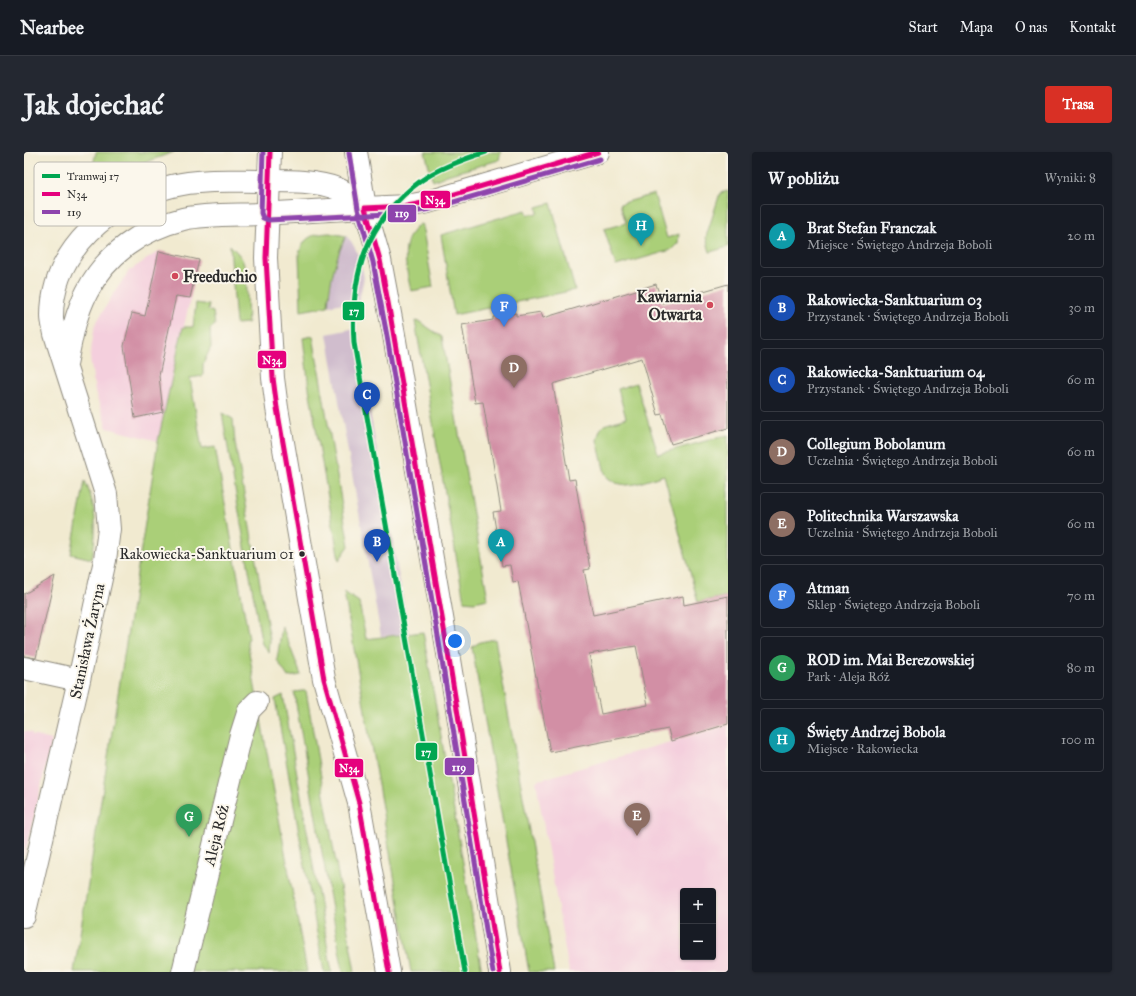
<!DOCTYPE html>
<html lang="pl">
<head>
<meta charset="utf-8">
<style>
	body { margin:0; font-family:"IM FELL Great Primer",serif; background:#242831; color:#f1f3f6 }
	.controls { position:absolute; right:12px; bottom:12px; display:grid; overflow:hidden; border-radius:4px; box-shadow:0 1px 3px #0004 }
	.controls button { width:36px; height:36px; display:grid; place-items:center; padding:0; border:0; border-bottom:1px solid #363941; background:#171b24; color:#f1f3f6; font:20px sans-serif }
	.you { position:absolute; left:431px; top:489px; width:14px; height:14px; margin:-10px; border:3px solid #fff; border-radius:50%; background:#1a73e8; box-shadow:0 0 0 6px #1a73e833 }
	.badge { display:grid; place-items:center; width:26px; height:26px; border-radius:50%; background:#d93025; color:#fff; font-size:13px; font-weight:700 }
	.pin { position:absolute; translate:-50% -33px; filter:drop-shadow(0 1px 2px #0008) }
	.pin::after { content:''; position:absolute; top:21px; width:14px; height:12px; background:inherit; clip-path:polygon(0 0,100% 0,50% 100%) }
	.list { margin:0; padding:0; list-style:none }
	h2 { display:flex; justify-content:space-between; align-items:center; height:52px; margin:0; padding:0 16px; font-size:17px }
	h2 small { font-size:13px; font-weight:400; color:#9ea1a6 }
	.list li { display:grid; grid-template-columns:26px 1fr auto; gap:12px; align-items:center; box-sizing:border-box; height:64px; margin:0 8px 8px; padding:0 8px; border:1px solid #363941; border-radius:4px }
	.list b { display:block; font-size:15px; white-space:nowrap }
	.list p { margin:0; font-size:13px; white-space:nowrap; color:#9ea1a6 }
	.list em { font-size:13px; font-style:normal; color:#9ea1a6 }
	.map { position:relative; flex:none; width:704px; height:820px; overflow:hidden; border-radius:4px }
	header { display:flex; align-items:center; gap:24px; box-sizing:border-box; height:56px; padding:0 20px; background:#171b24; border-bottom:1px solid #363941 }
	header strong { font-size:19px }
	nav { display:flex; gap:22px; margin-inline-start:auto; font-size:14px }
	.intro { display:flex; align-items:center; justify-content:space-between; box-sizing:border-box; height:96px; padding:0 24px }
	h1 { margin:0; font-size:28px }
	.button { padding:10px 18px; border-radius:4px; background:#d93025; color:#fff; font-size:14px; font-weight:700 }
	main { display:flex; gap:24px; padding:0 24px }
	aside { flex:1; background:#171b24; border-radius:4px; box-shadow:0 1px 3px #0004 }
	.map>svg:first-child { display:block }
	.built { fill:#f4cfdd; fill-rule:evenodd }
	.industrial { fill:#d0bdcd }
	.green { fill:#aacf78; stroke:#6a7d52 }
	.building { fill:#d28fa5; fill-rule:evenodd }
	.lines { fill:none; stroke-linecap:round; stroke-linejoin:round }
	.street-casing { stroke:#8e8a7e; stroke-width:24 }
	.secondary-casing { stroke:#8e8a7e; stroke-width:24 }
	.street { stroke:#fff; stroke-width:22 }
	.secondary { stroke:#fff; stroke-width:22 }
	.bus-1-casing { stroke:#fbf7ec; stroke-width:8 }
	.bus-2-casing { stroke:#fbf7ec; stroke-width:8 }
	.bus-1 { stroke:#e5007d; stroke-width:5 }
	.bus-2 { stroke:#8e44ad; stroke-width:5 }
	.tram-1-casing { stroke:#fbf7ec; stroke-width:8 }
	.tram-1 { stroke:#00a651; stroke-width:5 }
	.poi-dot { fill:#d1495b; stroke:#fbf7ec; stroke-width:1.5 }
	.bus-dot { fill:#2b2b2b; stroke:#fbf7ec; stroke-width:1.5 }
	.labels { text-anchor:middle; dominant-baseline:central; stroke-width:4; stroke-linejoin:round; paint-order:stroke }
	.bus-label { font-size:15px; fill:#2b2b2b; stroke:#fbf7ec; text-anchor:end }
	.poi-label { font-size:16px; font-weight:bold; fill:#2b2b2b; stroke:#fbf7ec; text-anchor:start }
	.street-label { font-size:16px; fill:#2b2b2b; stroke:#fbf7ec }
	.key { fill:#fbf7ec; stroke:#bdbab2; stroke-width:1 }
	.key-label { font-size:11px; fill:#2b2b2b }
	.line-badge { stroke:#fbf7ec; stroke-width:1.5 }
	.badge-label { font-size:11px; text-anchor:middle; font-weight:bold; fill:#fff }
</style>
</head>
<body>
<header>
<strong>Nearbee</strong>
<nav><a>Start</a><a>Mapa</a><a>O nas</a><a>Kontakt</a></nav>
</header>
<div class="intro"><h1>Jak dojechać</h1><a class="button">Trasa</a></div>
<main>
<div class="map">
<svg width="704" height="820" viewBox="0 0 704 820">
	<rect width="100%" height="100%" fill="#fbf7ec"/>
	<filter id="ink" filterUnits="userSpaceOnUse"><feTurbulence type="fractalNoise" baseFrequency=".025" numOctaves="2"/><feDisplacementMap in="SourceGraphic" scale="8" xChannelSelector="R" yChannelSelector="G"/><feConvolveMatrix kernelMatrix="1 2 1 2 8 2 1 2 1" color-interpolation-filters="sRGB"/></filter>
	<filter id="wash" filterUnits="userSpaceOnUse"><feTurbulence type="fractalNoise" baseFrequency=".012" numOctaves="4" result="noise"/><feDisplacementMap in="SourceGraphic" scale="16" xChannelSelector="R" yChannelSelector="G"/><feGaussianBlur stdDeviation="0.9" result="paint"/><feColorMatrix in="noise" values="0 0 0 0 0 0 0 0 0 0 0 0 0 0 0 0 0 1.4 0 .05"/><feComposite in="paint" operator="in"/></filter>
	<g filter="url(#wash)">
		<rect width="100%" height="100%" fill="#f1ead0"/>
		<path class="built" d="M135,99L175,108L134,289L83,276L71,240L66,205L71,173L88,144L105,119Z
			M704,573V820H545L512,629ZM659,739H689V805H659Z
			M0,579L8,581V583L28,588L0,706Z"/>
		<path class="industrial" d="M322,84L327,89L332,98L339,120L340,126L335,148L304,154L309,119L315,100Z
			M332,176L334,190L385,482L357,484L303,182Z"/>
		<path class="green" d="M72,0H150L65,30Z
			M401,0H477L475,8L423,23L409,29Z
			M704,39V95L686,100L682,85L696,41Z
			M630,42L643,86L655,82L654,91L647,98L592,114L580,77L602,71L596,52Z
			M527,51L551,138L430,163L417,83L502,58L504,63L514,61L513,55Z
			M396,72L398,73L409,135L387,139C382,115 374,89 396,72Z
			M306,81L322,84C311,107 306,129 304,154L277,159L275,102C280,84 289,82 306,81Z
			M206,93C210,97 215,102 218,107C224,120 223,155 224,171L212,172Z
			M172,151L185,153L184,158L189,160L191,173L186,177L187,195L179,212V224L166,226L178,297L191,295L225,487L223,488L231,535L283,820H50L134,289L159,175H169Z
			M391,169L396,170L418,185L464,447L450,450L440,449Z
			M289,184L325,394L315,408L285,236L279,186Z
			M612,231L634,302L704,283V444L674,450L640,323L612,332L602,333L592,331L584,326L581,321L573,288L576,278L580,273L602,266L594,237Z
			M198,261L209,267L211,291L246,488L245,501L238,492L237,488Z
			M61,329C73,356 73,378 68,407L47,402Z
			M320,440L335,450L342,487L399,480L458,820H387Z
			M258,474L277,523L264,525L253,508Z
			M471,487L530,820H505L448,495L456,490Z
			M278,539H282L331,820H319L270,540Z
			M259,543L308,820H300L251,547Z"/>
		<g id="blocks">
			<path class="building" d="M135,99L175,108L166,146L152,144L135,224L139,260L111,266L100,194L108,161L121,164Z
				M632,132L638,151L704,132V276L647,292L638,262L634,263L618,206L529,232L545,328L551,327L566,417L560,418L569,463L659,444L660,453L704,444V572L647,589L644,577L526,600L494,429L489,430L486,413L478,414L469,360L477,359L459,250L451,251L438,173L469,168V165L492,161V164L517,160L519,166ZM612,494L624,553L577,562L565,502Z
				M31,424L12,506L0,504V442Z"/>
		</g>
	</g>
	<g filter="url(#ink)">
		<use href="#blocks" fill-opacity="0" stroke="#8e8a7e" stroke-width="1"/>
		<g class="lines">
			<g class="street-casing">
				<path id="street" d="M42,212C47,187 51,163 63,140C82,102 118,77 159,67C181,62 212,63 235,62C270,60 306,58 341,56
					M0,516L55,528
					M0,764L55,528L81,408L85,377L82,342L31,182C30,176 28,170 28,164C28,97 87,49 148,34C176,27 208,29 236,29C260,29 292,28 314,37C325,41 333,49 341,56
					M159,820L217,583L225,558L233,550"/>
			</g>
			<g class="secondary-casing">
				<path id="secondary" d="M246,0L242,106L249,226L253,256L300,527L335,651L365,820
					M332,0L341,56L356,108L370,183L420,477L476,820
					M341,56L383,54L404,50L574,0"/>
			</g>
			<use href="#street" class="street"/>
			<use href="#secondary" class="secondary"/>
			<g class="bus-1-casing">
				<path id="bus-1" d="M246,0L242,106L249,226L253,256L300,527L335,651L365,820
					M476,820L420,477L365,156L356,108L341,56L383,54L404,50L574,0"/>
			</g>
			<g class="bus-2-casing">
				<path id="bus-2" d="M239,0L237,61L239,66L244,68L384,61L406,57L576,7
					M325,1L334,57L349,110L363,184L413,478L469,820"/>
			</g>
			<use href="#bus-1" class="bus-1"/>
			<use href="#bus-2" class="bus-2"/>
			<g class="tram-1-casing">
				<path id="tram-1" d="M441,820L330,191C326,124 341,69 398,28C417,15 440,7 462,0"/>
			</g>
			<use href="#tram-1" class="tram-1"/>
		</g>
	</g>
	<g class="poi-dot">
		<circle cx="151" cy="124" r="4"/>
		<circle cx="686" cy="153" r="4"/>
	</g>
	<circle class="bus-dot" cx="278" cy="402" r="3.5"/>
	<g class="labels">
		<g class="bus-label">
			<text x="270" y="402">Rakowiecka-Sanktuarium 01</text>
		</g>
		<g class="poi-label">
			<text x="159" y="124">Freeduchio</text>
			<text x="678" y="144" text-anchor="end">Kawiarnia<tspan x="678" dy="18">Otwarta</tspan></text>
		</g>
		<g class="street-label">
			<text transform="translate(63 489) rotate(-78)">Stanisława Żaryna</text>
			<text transform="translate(192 683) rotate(-76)">Aleja Róż</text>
		</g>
	</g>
	<rect x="10" y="10" width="132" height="64" rx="6" class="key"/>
	<rect x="18" y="22" width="18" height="4" fill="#00a651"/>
	<rect x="18" y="40" width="18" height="4" fill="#e5007d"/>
	<rect x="18" y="58" width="18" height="4" fill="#8e44ad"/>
	<g class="key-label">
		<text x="43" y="28">Tramwaj 17</text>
		<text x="43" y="46">N34</text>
		<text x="43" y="64">119</text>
	</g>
	<g class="line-badge">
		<rect x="396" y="38" width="31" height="19" rx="4" fill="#e5007d"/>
		<rect x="363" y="52" width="30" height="19" rx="4" fill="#8e44ad"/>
		<rect x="318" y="149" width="23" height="20" rx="4" fill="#00a651"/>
		<rect x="233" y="198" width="30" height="19" rx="4" fill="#e5007d"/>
		<rect x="391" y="590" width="23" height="19" rx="4" fill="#00a651"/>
		<rect x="420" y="605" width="31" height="19" rx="4" fill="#8e44ad"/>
		<rect x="310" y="606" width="30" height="20" rx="4" fill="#e5007d"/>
	</g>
	<g class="badge-label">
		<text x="411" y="52">N34</text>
		<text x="378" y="65">119</text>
		<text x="330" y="163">17</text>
		<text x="248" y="212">N34</text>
		<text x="402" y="604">17</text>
		<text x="435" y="619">119</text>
		<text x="325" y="620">N34</text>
	</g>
</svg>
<div class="controls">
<button>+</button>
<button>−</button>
</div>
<div class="you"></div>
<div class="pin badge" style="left:477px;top:410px;background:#0f9aa8">A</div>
<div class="pin badge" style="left:353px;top:410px;background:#1a4fb4">B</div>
<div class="pin badge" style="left:343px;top:263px;background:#1a4fb4">C</div>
<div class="pin badge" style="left:490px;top:236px;background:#8d6e63">D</div>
<div class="pin badge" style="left:613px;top:684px;background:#8d6e63">E</div>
<div class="pin badge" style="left:480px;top:175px;background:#3f7fe0">F</div>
<div class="pin badge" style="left:165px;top:685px;background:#2e9e5b">G</div>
<div class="pin badge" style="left:617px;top:94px;background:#0f9aa8">H</div>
</div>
<aside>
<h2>W pobliżu<small>Wyniki: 8</small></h2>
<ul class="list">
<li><span class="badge" style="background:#0f9aa8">A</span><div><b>Brat Stefan Franczak</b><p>Miejsce · Świętego Andrzeja Boboli</p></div><em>20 m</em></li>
<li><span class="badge" style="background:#1a4fb4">B</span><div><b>Rakowiecka-Sanktuarium 03</b><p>Przystanek · Świętego Andrzeja Boboli</p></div><em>30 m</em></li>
<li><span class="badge" style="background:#1a4fb4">C</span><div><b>Rakowiecka-Sanktuarium 04</b><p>Przystanek · Świętego Andrzeja Boboli</p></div><em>60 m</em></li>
<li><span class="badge" style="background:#8d6e63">D</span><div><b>Collegium Bobolanum</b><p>Uczelnia · Świętego Andrzeja Boboli</p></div><em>60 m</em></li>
<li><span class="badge" style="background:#8d6e63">E</span><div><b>Politechnika Warszawska</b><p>Uczelnia · Świętego Andrzeja Boboli</p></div><em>60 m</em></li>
<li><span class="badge" style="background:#3f7fe0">F</span><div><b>Atman</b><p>Sklep · Świętego Andrzeja Boboli</p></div><em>70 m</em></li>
<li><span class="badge" style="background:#2e9e5b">G</span><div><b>ROD im. Mai Berezowskiej</b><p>Park · Aleja Róż</p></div><em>80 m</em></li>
<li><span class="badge" style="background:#0f9aa8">H</span><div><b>Święty Andrzej Bobola</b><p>Miejsce · Rakowiecka</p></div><em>100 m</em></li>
</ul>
</aside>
</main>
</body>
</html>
